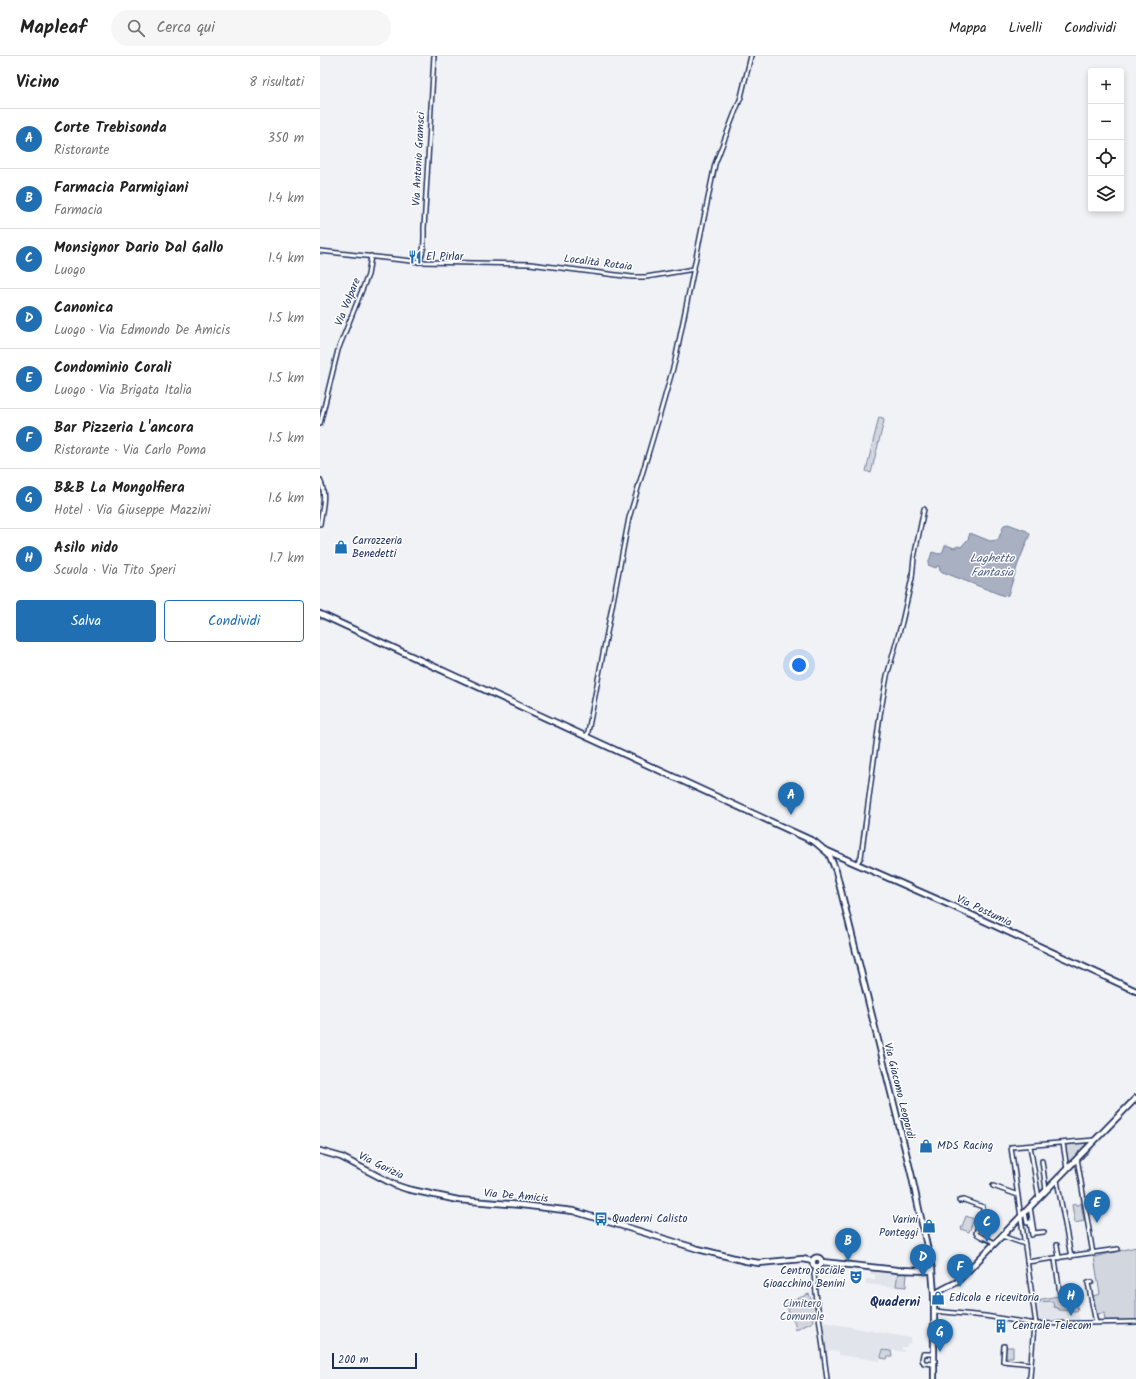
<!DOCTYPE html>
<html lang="it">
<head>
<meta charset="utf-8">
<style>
	body { margin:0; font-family:Kalam,sans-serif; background:#f6f6f6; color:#222 }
	.controls { position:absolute; right:12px; top:12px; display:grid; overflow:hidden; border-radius:4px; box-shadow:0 2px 6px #0003 }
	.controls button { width:36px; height:36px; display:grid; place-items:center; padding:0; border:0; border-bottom:1px solid #e0e0e0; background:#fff; color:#222; font:20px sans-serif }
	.scale { position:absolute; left:12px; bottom:10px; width:85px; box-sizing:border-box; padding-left:4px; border:2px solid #1b2f5e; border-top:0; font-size:11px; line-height:14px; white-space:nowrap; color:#1b2f5e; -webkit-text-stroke:3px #fff; paint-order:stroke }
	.you { position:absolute; left:479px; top:609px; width:14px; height:14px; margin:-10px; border:3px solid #fff; border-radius:50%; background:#1a73e8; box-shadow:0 0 0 6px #1a73e833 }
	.badge { display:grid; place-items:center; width:26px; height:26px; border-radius:50%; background:#1f6fb2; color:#fff; font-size:13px; font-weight:700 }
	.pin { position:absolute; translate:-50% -33px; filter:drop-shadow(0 1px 2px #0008) }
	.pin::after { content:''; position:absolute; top:21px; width:14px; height:12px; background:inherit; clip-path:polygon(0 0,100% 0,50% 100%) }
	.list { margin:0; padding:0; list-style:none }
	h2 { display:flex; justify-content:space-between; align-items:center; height:52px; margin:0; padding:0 16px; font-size:17px }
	h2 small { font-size:13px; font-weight:400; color:#767676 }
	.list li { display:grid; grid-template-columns:26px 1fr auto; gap:12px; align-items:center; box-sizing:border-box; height:60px; padding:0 16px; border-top:1px solid #e0e0e0 }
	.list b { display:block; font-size:15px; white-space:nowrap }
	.list p { margin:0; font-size:13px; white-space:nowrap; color:#767676 }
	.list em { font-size:13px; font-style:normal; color:#767676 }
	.actions { display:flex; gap:8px; padding:12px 16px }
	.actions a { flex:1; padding:9px 0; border:1px solid #1f6fb2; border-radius:4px; text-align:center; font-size:14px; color:#1f6fb2 }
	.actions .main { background:#1f6fb2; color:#fff }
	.icon { flex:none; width:22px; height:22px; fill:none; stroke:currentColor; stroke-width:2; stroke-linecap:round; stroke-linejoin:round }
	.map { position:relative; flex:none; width:816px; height:1323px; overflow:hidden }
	header { display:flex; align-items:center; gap:24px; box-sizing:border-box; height:56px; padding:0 20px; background:#fff; border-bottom:1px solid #e0e0e0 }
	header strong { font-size:19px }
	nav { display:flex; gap:22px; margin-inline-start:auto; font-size:14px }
	.search { width:280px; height:36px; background:#f6f6f6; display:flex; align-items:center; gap:10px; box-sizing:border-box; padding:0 14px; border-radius:22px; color:#767676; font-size:15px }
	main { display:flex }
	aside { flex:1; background:#fff }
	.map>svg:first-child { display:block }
	.built { fill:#e1e4ea }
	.green { fill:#d2d6df; stroke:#76829e }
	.water { fill:#a8b0c2; stroke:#707c9a }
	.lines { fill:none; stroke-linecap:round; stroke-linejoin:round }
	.street-casing { stroke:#1b2f5e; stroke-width:6 }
	.secondary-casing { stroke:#1b2f5e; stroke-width:8 }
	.street { stroke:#fff; stroke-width:3 }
	.secondary { stroke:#fff; stroke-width:4.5 }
	.labels { text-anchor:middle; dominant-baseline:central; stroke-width:3; stroke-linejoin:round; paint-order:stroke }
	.street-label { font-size:11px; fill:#1b2f5e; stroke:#fff }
	.poi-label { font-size:11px; fill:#1b2f5e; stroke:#fff; text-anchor:start }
	.park-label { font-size:11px; fill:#49597e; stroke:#fff }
	.water-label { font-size:12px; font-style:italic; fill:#4c5c81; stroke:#fff }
	.quarter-label { font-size:13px; font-weight:bold; fill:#1b2f5e; stroke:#fff }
</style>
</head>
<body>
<header>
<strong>Mapleaf</strong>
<div class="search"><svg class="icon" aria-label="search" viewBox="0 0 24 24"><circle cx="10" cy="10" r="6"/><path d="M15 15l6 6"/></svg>Cerca qui</div>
<nav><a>Mappa</a><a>Livelli</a><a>Condividi</a></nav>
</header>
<main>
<aside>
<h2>Vicino<small>8 risultati</small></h2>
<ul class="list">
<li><span class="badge">A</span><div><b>Corte Trebisonda</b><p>Ristorante</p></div><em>350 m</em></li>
<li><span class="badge">B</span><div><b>Farmacia Parmigiani</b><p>Farmacia</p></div><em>1.4 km</em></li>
<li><span class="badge">C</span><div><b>Monsignor Dario Dal Gallo</b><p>Luogo</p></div><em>1.4 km</em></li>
<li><span class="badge">D</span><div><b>Canonica</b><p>Luogo · Via Edmondo De Amicis</p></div><em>1.5 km</em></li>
<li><span class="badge">E</span><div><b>Condominio Corali</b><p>Luogo · Via Brigata Italia</p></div><em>1.5 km</em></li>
<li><span class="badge">F</span><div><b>Bar Pizzeria L'ancora</b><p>Ristorante · Via Carlo Poma</p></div><em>1.5 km</em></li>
<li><span class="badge">G</span><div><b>B&amp;B La Mongolfiera</b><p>Hotel · Via Giuseppe Mazzini</p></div><em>1.6 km</em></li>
<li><span class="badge">H</span><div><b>Asilo nido</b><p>Scuola · Via Tito Speri</p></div><em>1.7 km</em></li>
</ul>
<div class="actions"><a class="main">Salva</a><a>Condividi</a></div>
</aside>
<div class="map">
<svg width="816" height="1323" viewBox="0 0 816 1323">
	<rect width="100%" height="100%" fill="#f1f2f5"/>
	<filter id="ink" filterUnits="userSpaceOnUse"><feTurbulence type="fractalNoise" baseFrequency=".025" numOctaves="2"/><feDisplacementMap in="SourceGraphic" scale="8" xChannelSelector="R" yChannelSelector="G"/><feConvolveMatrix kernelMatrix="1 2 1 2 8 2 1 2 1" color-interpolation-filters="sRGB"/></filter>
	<g filter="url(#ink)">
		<path class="built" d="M553,1213L578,1216L576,1231L546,1228V1223H555V1219L550,1218V1215H552Z
			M754,1237L760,1266H721L720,1264L716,1244Z
			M503,1266L591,1282V1288L587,1287V1291H582V1293L584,1294V1296L561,1293L560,1305L519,1299V1296L506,1294Z"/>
		<path class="green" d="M559,361L563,362L564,365L551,417L546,415Z
			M768,1087L747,1109L745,1088Z
			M761,1147L764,1165L755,1167L752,1149L756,1148L757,1150Z
			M646,1160L654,1163L649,1176L641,1173Z
			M816,1191V1264L785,1265L784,1257L776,1258L773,1240L780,1238L774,1201Z
			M578,1216L587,1217L586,1231L576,1230Z
			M754,1237L758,1255L739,1254L738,1252L734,1251L733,1245L717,1246V1244Z
			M489,1238L498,1260L492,1263L493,1266L476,1274L474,1265L469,1258L467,1247Z
			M685,1291H693V1301H684Z
			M562,1294L571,1295L572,1301H568L567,1303L561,1302Z"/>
		<path class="water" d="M688,468L707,475L710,478L698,508L688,539L684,540L620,515L619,510H617L616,512L608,509L612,496L619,498L622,497L625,490L627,489L634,492L638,490L641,491L648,483L650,477L670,485L678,484L684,469Z"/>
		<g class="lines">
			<g class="street-casing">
				<path id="street" d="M0,195L101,206L210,208L312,221H326L374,213
					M98,206C105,198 104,183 104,172L114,0
					M0,368L18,294L48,219L51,200
					M0,424C7,438 2,453 0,468
					M267,681L309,462L340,358L355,305L395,108L421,41L431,0
					M537,807L541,801L560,659L567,620L582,566L592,522L594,502L604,453
					M743,1087L747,1113
					M710,1090L719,1142
					M757,1102L773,1198
					M722,1105L726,1134
					M737,1124L751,1201
					M673,1130L698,1139
					M639,1145L644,1144L663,1151V1155L656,1177C660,1182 669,1182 674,1187
					M710,1151L714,1177L724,1176
					M705,1156L707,1167L710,1166L712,1179
					M682,1180L705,1188
					M737,1189L739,1202
					M735,1203L740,1238
					M707,1206L798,1193
					M496,1210L494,1218L496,1237L507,1323
					M772,1226L768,1227L776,1267
					M614,1255L665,1260L716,1268L816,1266
					M716,1268L691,1091L775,1084
					M684,1290L683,1305L711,1308
					M613,1308L604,1307L602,1304L603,1298H613
					M709,1322L710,1321L714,1268"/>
			</g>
			<g class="secondary-casing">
				<path id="secondary" d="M0,558L495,786L509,798L516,815L591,1117L612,1213L614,1239V1323
					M505,794L630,849L816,935
					M0,1095L21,1101L75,1129L87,1133L138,1144L201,1149L253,1155L378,1193L426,1205L439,1207L482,1203L493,1205
					M492.5 1206a4.5 4.5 0 1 1 9 0a4.5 4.5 0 1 1-9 0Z
					M502,1206L577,1214L612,1215
					M614,1239C618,1235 630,1230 637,1226L816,1042"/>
			</g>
			<use href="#street" class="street"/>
			<use href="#secondary" class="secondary"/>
		</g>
	</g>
	<defs>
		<g id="restaurant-bare" transform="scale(1.08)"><path d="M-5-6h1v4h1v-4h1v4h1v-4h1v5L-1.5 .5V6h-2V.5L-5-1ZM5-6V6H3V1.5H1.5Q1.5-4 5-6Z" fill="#1f6fb2" stroke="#fff" stroke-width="2.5" paint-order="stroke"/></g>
		<g id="shop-bare" transform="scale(1.08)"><path d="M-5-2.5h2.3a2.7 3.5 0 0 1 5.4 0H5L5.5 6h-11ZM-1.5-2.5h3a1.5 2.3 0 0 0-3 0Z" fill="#1f6fb2" stroke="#fff" stroke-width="2.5" paint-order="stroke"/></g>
		<g id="bus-bare" transform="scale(1.08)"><path d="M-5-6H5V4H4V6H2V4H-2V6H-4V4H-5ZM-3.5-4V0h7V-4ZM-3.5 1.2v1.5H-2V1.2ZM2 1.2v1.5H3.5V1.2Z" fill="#1f6fb2" stroke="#fff" stroke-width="2.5" paint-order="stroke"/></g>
		<g id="theatre-bare" transform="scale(1.08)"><path d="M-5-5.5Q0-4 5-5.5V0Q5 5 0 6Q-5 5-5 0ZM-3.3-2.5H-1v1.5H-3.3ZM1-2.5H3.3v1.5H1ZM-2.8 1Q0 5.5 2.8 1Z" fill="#1f6fb2" stroke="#fff" stroke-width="2.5" paint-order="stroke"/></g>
		<g id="building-bare" transform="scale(1.08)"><path d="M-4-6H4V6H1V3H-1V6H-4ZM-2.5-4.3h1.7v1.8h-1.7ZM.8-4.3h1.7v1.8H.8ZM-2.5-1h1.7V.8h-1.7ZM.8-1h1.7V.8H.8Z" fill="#1f6fb2" stroke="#fff" stroke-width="2.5" paint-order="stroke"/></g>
	</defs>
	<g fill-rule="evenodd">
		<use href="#restaurant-bare" x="95" y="201"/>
		<use href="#shop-bare" x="21" y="491"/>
		<use href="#shop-bare" x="606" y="1090"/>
		<use href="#bus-bare" x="281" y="1163"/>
		<use href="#shop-bare" x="609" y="1170"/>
		<use href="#theatre-bare" x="536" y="1221"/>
		<use href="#shop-bare" x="618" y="1242"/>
		<use href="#building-bare" x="681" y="1270"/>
	</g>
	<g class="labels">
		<g class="street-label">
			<text transform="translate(99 103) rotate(-87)">Via Antonio Gramsci</text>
			<text transform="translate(278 207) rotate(7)">Località Rotaia</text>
			<text transform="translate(28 246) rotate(-68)">Via Volpare</text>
			<text transform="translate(664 855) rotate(25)">Via Postumia</text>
			<text transform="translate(579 1035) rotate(76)">Via Giacomo Leopardi</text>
			<text transform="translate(61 1110) rotate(26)">Via Gorizia</text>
			<text transform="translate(196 1140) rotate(5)">Via De Amicis</text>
		</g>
		<g class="poi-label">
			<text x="106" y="201">El Pirlar</text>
			<text x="32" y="485">Carrozzeria<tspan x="32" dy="13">Benedetti</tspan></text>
			<text x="617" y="1090">MDS Racing</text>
			<text x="292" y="1163">Quaderni Calisto</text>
			<text x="598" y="1164" text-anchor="end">Varini<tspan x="598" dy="13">Ponteggi</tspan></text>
			<text x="525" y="1215" text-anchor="end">Centro sociale<tspan x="525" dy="13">Gioacchino Benini</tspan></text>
			<text x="629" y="1242">Edicola e ricevitoria</text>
			<text x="692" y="1270">Centrale Telecom</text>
		</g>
		<g class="park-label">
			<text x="482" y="1248">Cimitero<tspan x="482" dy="13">Comunale</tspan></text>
		</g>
		<g class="water-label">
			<text x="672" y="502">Laghetto<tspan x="672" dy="14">Fantasia</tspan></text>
		</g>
		<g class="quarter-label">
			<text x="575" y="1246">Quaderni</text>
		</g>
	</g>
</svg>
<div class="controls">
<button>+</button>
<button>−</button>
<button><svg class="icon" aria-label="locate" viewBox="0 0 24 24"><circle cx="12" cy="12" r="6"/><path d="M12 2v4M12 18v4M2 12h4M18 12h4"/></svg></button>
<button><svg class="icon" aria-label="layers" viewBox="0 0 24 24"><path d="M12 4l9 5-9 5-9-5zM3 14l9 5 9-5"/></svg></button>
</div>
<div class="scale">200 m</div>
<div class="you"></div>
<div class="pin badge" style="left:471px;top:759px">A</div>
<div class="pin badge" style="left:528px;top:1205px">B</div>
<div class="pin badge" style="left:667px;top:1186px">C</div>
<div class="pin badge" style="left:603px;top:1221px">D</div>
<div class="pin badge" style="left:777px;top:1167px">E</div>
<div class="pin badge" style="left:640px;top:1231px">F</div>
<div class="pin badge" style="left:620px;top:1296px">G</div>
<div class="pin badge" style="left:751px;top:1260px">H</div>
</div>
</main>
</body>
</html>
